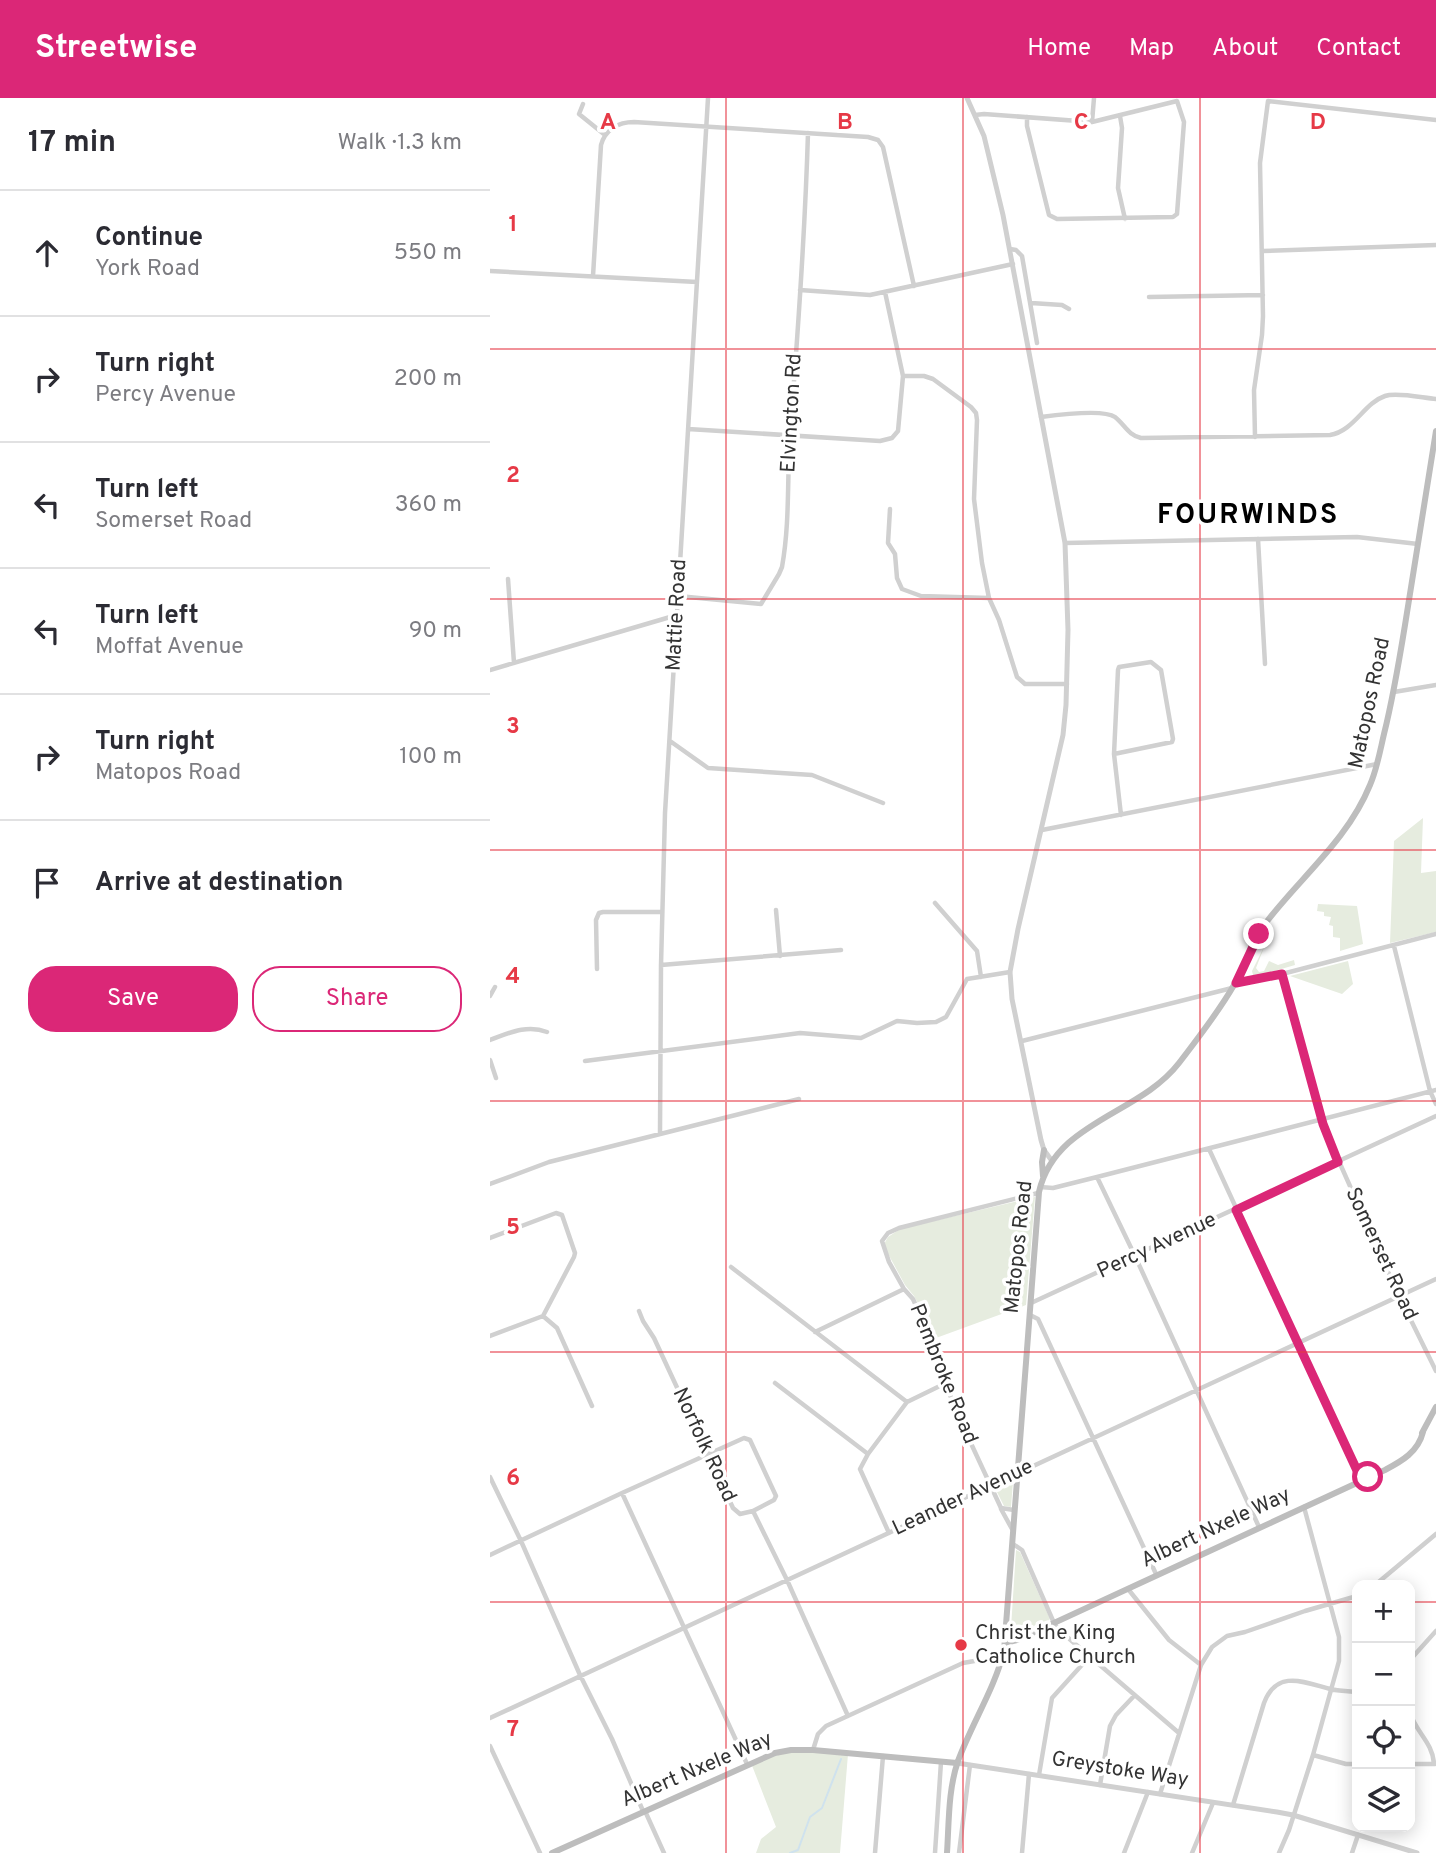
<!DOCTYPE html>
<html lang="en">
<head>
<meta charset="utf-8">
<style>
	body { margin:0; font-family:Overpass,sans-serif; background:#f2f2f3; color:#2b2b33 }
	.controls { position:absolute; right:21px; bottom:21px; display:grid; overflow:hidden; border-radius:14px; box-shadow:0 4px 18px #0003 }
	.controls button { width:63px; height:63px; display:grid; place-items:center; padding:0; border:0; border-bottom:2px solid #e1e1e2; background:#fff; color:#2b2b33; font:35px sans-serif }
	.stop { position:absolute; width:21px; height:21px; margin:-16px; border:5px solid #db2777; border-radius:50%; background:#fff }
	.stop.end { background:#db2777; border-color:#fff; box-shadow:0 2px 7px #0008 }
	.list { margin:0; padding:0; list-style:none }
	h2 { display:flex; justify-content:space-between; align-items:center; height:91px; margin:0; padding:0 28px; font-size:30px }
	h2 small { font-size:23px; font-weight:400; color:#7c7c81 }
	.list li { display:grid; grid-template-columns:46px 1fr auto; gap:21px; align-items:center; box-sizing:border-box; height:126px; padding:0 28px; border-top:2px solid #e1e1e2 }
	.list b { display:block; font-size:26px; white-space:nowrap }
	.list p { margin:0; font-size:23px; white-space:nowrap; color:#7c7c81 }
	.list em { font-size:23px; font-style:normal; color:#7c7c81 }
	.actions { display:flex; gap:14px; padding:21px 28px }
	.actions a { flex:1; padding:16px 0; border:2px solid #db2777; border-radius:28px; text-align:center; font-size:24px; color:#db2777 }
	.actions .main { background:#db2777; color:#fff }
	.icon { flex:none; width:38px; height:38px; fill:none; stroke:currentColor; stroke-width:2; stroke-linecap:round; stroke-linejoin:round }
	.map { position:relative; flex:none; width:946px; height:1755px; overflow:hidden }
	header { display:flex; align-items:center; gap:42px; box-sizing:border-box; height:98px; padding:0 35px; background:#db2777; color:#fff }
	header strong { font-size:33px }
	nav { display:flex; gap:38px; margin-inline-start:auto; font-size:24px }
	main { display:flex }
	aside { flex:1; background:#fff }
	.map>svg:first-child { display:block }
	.green { fill:#e6ecdf }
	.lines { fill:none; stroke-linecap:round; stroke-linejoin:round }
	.stream { stroke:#cfe2ee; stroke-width:2 }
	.minor { stroke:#d0d0d0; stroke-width:4.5 }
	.tertiary { stroke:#d0d0d0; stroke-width:5 }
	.secondary { stroke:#bdbdbd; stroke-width:6 }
	.route { stroke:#db2777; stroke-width:9 }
	.grid { fill:none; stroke:#e63946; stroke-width:2; stroke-opacity:0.55 }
	.poi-dot { fill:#e63946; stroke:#fff; stroke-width:2.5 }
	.labels { text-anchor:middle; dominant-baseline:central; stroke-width:7; stroke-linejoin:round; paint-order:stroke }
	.street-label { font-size:21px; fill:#333; stroke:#fff }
	.poi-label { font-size:21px; fill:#333; stroke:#fff; text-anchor:start }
	.district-label { font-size:28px; font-weight:bold; letter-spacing:2px; fill:#000; stroke:#fff }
	.grid-label { font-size:23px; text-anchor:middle; font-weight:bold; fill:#e63946; stroke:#fff; stroke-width:7; stroke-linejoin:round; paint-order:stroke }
</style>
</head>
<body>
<header>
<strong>Streetwise</strong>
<nav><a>Home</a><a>Map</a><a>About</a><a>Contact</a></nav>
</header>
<main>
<aside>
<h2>17 min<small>Walk · 1.3 km</small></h2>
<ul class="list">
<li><svg class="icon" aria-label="ahead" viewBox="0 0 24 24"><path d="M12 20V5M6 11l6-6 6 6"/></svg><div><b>Continue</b><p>York Road</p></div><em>550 m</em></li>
<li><svg class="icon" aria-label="right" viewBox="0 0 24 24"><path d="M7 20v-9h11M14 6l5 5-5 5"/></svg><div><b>Turn right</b><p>Percy Avenue</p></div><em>200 m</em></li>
<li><svg class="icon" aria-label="left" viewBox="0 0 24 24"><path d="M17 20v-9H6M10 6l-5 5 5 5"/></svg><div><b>Turn left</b><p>Somerset Road</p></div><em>360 m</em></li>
<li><svg class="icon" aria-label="left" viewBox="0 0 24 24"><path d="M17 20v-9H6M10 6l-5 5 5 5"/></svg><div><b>Turn left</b><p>Moffat Avenue</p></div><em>90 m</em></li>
<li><svg class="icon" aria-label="right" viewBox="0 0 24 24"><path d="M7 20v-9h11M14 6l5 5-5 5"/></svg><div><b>Turn right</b><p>Matopos Road</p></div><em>100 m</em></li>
<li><svg class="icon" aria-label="arrive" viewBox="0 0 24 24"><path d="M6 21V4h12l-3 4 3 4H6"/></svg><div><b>Arrive at destination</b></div></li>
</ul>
<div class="actions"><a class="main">Save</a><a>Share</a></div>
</aside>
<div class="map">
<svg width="946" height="1755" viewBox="0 0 946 1755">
	<rect width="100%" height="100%" fill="#fff"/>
	<path class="green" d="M933,720L931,775L946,773V834L900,845L904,743Z
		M828,806L867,808L873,846L850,853V840L843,839V828L839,827L841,819L834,818V814L827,813Z
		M775,847L766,870L769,874L774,873L779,863L788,867L804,862L805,867L767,878L763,877L762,873Z
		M858,863L863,886L852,896L800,878Z
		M545,1099L536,1207L446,1240L424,1198L415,1187L396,1152L394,1146L398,1139L410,1131Z
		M519,1381L523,1384L521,1409L514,1408L504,1388Z
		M526,1452L530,1454L560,1521L557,1524L528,1535L521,1530Z
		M302,1653L358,1656L350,1755H266L271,1741L286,1729L261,1665Z"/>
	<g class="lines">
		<path class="stream" d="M300,1755L308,1752L320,1719L332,1710L351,1661"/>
		<path class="minor" d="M93,6L89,16L115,37
			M485,17L494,16L602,24L687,3L694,24L687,116L683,119L567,121L559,117L537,28V19
			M630,18L632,30L628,90L635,121
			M602,24L604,0
			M520,151L526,152L532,158L547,245
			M773,153L946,147
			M0,173L207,184
			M103,178L111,47C115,32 128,24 144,24L378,39L388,42L393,49L424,188
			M310,192L380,197L523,166
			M659,199L773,197
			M541,205L572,207L579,211
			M413,278H434L443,281L481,309L486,315L487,322L484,401L492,465L499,500L509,522L527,579L535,586H577
			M551,319C566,317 614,311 625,319C635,327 638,337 651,340L840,337C864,333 874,305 895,298C907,294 933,300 946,301
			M198,331L390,343L402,340L408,333L413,278L395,194
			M765,339L764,292L772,237L773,218L770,65L778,3L946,22
			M400,411L398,445L405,456L407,480L412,491L431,498L499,500
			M768,441L775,566
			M575,445L867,439L928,446
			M18,481L24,565
			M188,498L271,506L289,476L292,469C300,425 297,380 300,335C308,235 315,135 318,35
			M0,572L187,517
			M904,594L946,587
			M180,643L218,670L322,677L393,705
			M624,656L682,644L683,641L671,572L661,564L629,569L628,572L624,656L631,717
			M552,732L887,666
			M445,805L487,853L491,879
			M286,812L290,858
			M904,848L940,993L946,1006
			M171,867L351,852
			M107,871L106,822L109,815L113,814H172
			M792,876L835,1032L909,1198L946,1273
			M746,885L792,876L946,836
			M0,898L5,889
			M0,942C19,935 37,926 57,934
			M532,943L742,890
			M0,962L6,980
			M95,963L310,935L371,940L407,923L427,925L446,924L456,919L477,881L520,874
			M170,1035L171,867L175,715L218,0
			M719,1051L871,1382
			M607,1079L645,1158L769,1429
			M0,1086L59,1064L309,1001
			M550,1089L563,1090L607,1079L946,992
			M0,1140L66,1115L72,1117L85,1155L84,1159L53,1218
			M241,1169L417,1304
			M541,1205L946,1018
			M149,1213L153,1223L164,1240L243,1410L250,1416L263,1413L297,1482L358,1618
			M540,1217L548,1221L666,1476
			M325,1234L414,1191
			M0,1238L53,1218L67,1230L102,1308
			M285,1285L378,1356
			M0,1379L31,1443L90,1577L122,1641L153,1713
			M132,1395L257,1666
			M511,1411L522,1431
			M524,1412L511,1410L465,1311L456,1285L455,1274L423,1201L414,1191L399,1164L392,1143L398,1135L409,1130L548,1095
			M399,1435L370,1371L378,1356L417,1304L456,1285
			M523,1446L532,1452L564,1525L569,1532L689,1635
			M0,1457L132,1395L254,1340L260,1342L286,1398L284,1402L263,1413
			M885,1487L946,1436
			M638,1491L679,1542L711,1567
			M920,1562L946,1533
			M920,1615C926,1634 943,1645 944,1666
			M0,1620L946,1181
			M0,1648L50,1755
			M323,1652L328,1636L336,1628L473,1565L490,1562L511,1564
			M823,1657L856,1666H867
			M920,1666H945
			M549,1677L562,1600L600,1558
			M610,1687L620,1628L626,1617L644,1598
			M670,1696L711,1567L722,1549L737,1538L755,1534L815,1513L867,1498
			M743,1707L774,1605C787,1571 814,1584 840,1591C848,1593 858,1593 867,1594
			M155,1713L174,1755
			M385,1755L393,1658
			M445,1755L451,1664
			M469,1755L480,1667
			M532,1755L539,1676
			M634,1755L658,1694
			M702,1755L723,1705
			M789,1755L799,1732L823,1657L849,1563V1539L814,1409
			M862,1755L868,1737"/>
		<path class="tertiary" d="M477,0L494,38L513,117L575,445L578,532L576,607L573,637L528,831L520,874L522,901L551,1042L554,1052L562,1063
			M467,1665L787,1714L803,1717L927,1755"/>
		<path class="secondary" d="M553,1078L552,1064L554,1052
			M932,1335L946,1309
			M515,1545L527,1542L895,1372C912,1363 928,1354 933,1334
			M62,1755L285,1655L301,1652H323L467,1665
			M457,1755C459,1725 458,1692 468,1663C482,1625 504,1592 514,1553L549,1094C565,1023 649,1017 689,965C708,940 728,915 744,887C757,866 763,842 778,822C813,777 858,741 880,687C887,671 890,653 894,636C903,600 909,564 915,527C925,462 936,398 946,333"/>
	</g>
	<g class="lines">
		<path class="route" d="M769,836L746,885L792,876L833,1026L848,1064L746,1112L871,1381L878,1379"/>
	</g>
	<path class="grid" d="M236,0V1755M473,0V1755M710,0V1755M0,251H946M0,501H946M0,752H946M0,1003H946M0,1254H946M0,1504H867M920,1504H946"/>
	<circle class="poi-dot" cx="471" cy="1547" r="7"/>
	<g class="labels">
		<g class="street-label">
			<text transform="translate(302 315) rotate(-87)">Elvington Rd</text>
			<text transform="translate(187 517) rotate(-87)">Mattie Road</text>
			<text transform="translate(880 605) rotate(-78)">Matopos Road</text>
			<text transform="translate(667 1148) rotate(-25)">Percy Avenue</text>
			<text transform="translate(529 1149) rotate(-84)">Matopos Road</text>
			<text transform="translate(891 1156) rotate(65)">Somerset Road</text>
			<text transform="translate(453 1276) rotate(68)">Pembroke Road</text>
			<text transform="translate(214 1347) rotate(65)">Norfolk Road</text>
			<text transform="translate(473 1400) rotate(-25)">Leander Avenue</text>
			<text transform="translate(726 1430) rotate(-25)">Albert Nxele Way</text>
			<text transform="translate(207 1672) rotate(-23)">Albert Nxele Way</text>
			<text transform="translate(630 1672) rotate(9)">Greystoke Way</text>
		</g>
		<g class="poi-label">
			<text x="485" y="1535">Christ the King<tspan x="485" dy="24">Catholice Church</tspan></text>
		</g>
		<g class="district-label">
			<text x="758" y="418">FOURWINDS</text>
		</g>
	</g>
	<g class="grid-label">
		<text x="118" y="31">A</text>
		<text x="355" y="31">B</text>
		<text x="591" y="31">C</text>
		<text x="828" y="31">D</text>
		<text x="23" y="133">1</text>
		<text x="23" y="384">2</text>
		<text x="23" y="635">3</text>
		<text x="23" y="885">4</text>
		<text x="23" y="1136">5</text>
		<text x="23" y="1387">6</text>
		<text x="23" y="1638">7</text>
	</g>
</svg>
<div class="controls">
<button>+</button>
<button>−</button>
<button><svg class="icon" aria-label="locate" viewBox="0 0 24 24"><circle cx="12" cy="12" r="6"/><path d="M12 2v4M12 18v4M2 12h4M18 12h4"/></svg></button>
<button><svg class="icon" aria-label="layers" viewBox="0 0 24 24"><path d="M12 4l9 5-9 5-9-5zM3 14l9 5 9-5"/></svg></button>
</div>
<div class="stop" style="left:878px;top:1379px"></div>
<div class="stop end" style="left:769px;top:836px"></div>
</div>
</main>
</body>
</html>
